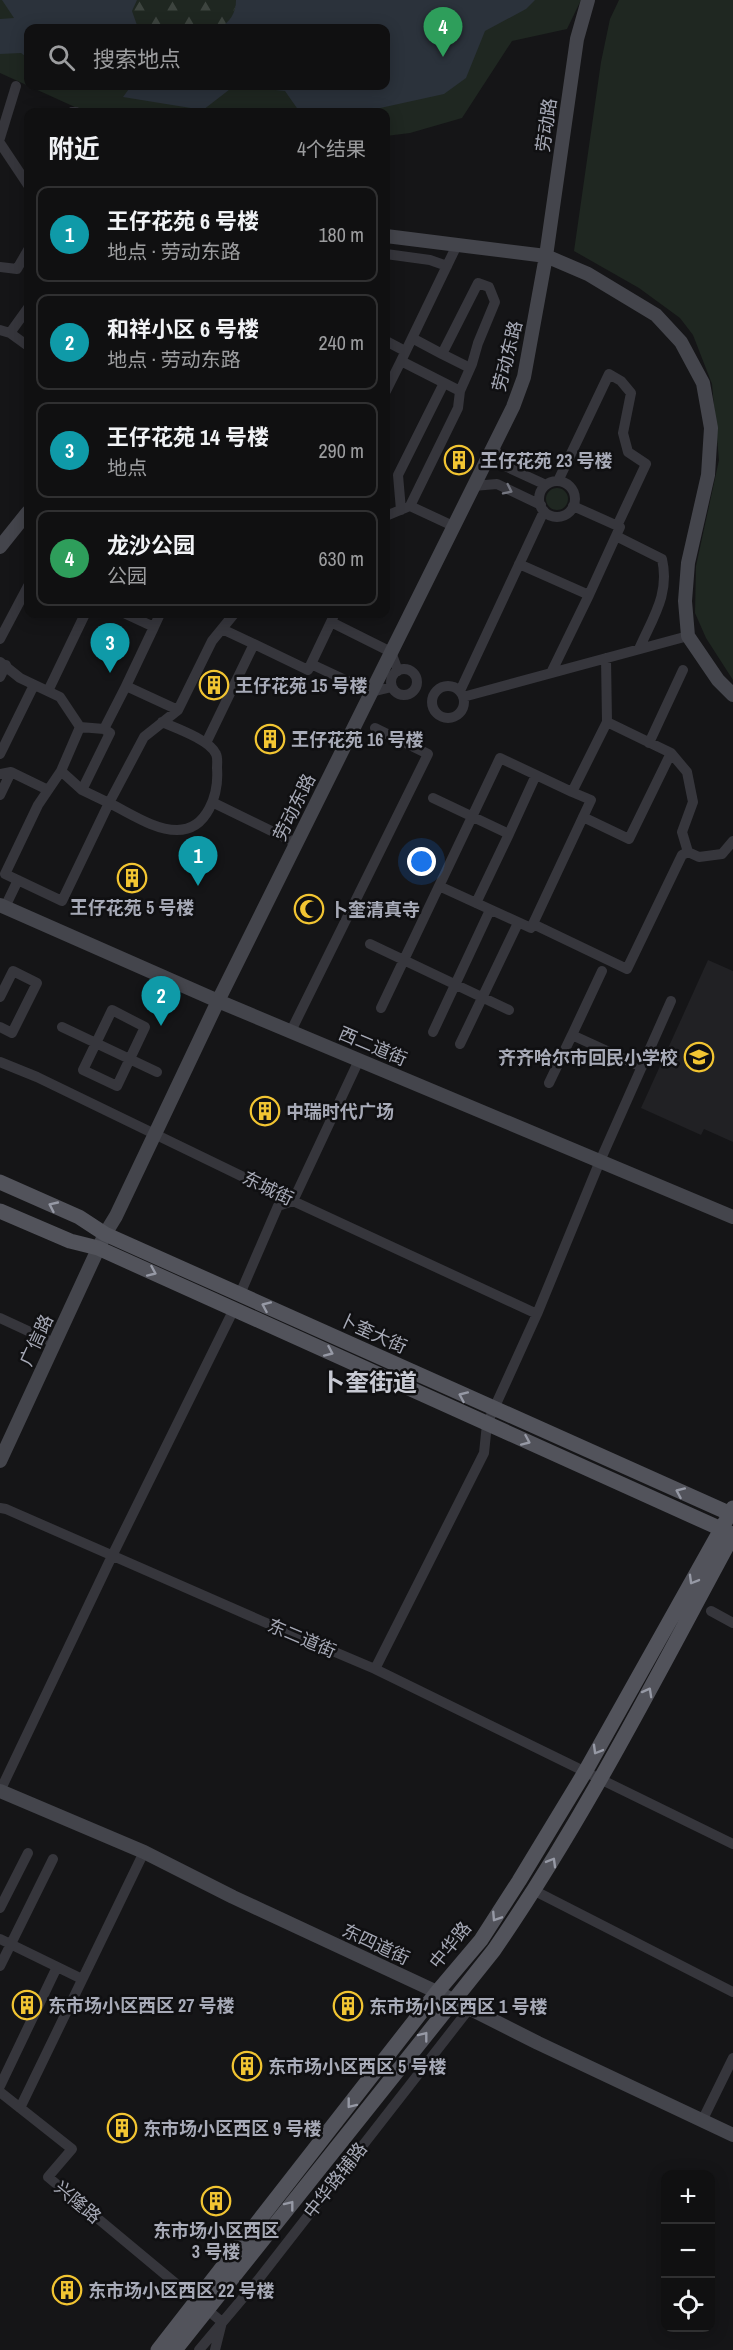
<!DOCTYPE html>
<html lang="zh">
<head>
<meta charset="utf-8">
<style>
	body { margin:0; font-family:"Archivo Narrow","Noto Sans SC",sans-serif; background:#1e1e1f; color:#f1f3f6 }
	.controls { position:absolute; right:18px; bottom:18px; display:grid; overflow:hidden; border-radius:12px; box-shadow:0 3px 15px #0003 }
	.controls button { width:54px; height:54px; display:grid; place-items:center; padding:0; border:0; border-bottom:2px solid #303031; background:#101011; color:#f1f3f6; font:30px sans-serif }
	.you { position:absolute; left:422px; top:862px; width:21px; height:21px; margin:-15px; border:4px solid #fff; border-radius:50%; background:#1a73e8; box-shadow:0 0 0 9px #1a73e833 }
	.badge { display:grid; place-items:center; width:39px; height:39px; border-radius:50%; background:#f2c532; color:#fff; font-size:20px; font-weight:700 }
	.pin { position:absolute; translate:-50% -50px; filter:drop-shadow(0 2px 3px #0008) }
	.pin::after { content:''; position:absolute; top:32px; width:21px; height:18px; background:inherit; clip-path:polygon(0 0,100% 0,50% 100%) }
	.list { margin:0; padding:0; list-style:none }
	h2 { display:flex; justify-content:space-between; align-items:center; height:78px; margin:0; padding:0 24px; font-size:26px }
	h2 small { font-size:20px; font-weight:400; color:#9c9d9f }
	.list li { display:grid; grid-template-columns:39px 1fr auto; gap:18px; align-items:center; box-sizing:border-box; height:96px; margin:0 12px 12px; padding:0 12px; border:2px solid #303031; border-radius:12px }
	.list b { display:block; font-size:22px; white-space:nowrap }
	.list p { margin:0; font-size:20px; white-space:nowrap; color:#9c9d9f }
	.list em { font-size:20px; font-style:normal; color:#9c9d9f }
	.icon { flex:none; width:33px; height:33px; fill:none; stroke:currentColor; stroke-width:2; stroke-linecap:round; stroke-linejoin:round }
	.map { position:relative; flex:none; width:733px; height:2350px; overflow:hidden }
	.search { position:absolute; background:#101011; box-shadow:0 3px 15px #0003; left:24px; top:24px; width:366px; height:66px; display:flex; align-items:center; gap:15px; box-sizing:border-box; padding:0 21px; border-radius:12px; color:#9c9d9f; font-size:22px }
	.panel { position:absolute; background:#101011; box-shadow:0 3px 15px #0003; left:24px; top:108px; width:366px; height:510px; border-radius:12px }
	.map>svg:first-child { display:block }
	.built { fill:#212124 }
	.green { fill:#1f2721; fill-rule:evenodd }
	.forest { fill:url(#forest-firs) }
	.water { fill:#2b323b }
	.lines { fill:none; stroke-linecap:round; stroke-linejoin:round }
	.street { stroke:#36363c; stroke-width:10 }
	.secondary { stroke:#44454c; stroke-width:14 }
	.primary { stroke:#52535b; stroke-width:15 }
	.oneway { stroke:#747680 }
	.oneway2 { stroke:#9699a5 }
	.labels { text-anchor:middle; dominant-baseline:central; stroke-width:5; stroke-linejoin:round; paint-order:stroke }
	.street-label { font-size:18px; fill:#a7aab7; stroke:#101012 }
	.poi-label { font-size:18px; font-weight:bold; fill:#a7aab7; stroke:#101012; text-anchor:start }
	.district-label { font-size:24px; font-weight:bold; fill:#c8cad3; stroke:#101012 }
</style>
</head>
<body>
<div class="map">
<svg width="733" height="2350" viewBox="0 0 733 2350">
	<defs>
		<pattern id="forest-firs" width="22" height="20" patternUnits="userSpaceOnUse" patternTransform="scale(1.5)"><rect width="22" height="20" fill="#1f2721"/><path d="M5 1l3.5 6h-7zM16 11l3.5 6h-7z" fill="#3d443f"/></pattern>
	</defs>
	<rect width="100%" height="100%" fill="#151517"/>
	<path class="built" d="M708,960L733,971V1142L704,1129L701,1135L641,1108Z"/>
	<path class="green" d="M0,0H581L567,29L512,41L462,118L410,133L386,136V112H99L77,108L0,73ZM28,28H386V86H28Z
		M619,0H733V680L706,638L695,613L696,566L719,460L712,384L693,335L680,318L639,288L574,251L601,62L610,19Z
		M546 499a11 11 0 1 1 22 0a11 11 0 1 1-22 0Z"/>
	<path class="forest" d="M137,0H236L237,3L229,22L219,28H138L132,11Z"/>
	<path class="water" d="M2,0H137L132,11L138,28H28V58L21,53L0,54V19L14,18Z
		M236,0H535L526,9L485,31L466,78L444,94L362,112L299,111L285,91L238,86H386V28H219C230,22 236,13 236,0Z
		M131,86H234L203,110L123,97Z"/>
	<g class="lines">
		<path class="street" d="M72,112H76
			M0,138L16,86
			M0,143L28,185
			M386,254L430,260L447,266
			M0,267L17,269L28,250
			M0,330L10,333L28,308
			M10,333L28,346
			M412,338L442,354
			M386,341L405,351
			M401,361L457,245
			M386,391L401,361L460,391L458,408L410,506
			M460,391L472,364L478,343L495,302L489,287L478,283L442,354L470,368
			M493,446L505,466L546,485
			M558,481L609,374L621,381L631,393L623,433L628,452L646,464L617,526
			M539 499a18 18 0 1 1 36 0a18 18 0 1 1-36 0Z
			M473,486L497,484L541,505
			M573,506L620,527L589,595
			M401,510L398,475L444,383
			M386,516L410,506L453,526
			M616,536L662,559C670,594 653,617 639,649
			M519,564L589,595L551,673
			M126,614L154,627L126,686
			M330,614L334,615L331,622L391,652L398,671
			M154,627L160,614
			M0,639L28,586
			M254,644L308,670L311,664L371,692L392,687
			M0,662L20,678L60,697L80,727
			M311,664L331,622
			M391 682a13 13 0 1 1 26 0a13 13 0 1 1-26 0Z
			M0,677L6,665
			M432 702a16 16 0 1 1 32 0a16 16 0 1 1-32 0Z
			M48,691L85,614
			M460,691L544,511
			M463,697L688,636
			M162,722C176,728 210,740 216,754C218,758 217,764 217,768C219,793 208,830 177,830C154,830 130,813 109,803L144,737L178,710L212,641L234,614
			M206,743L254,644L222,629
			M649,743L683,670
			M0,754L34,685
			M61,771L82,790L109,803L62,901L5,874L38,805Z
			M61,771L80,727L104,729
			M0,774L11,772L48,790
			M82,790L110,733L104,729L126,686L178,710
			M0,795L11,772
			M433,798L509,834L536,775
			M214,803L296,843
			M583,817L629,839L671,753L607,722
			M688,852L699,857L722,854L733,841
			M439,886L531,928L591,800L572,792
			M476,903L509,834
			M5,907L18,880
			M533,924L627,969L682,855L688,852L682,832L693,802L687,772L671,753
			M370,944L509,1010
			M602,971L572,1035L642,1067
			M0,997L13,971L37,983L12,1033L0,1027
			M381,1008L500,758L572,792L607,722L606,658
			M112,1010L145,1027L117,1086L83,1070Z
			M62,1027L157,1072
			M291,1031L428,754L375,728
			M433,1032L490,910
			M460,1044L518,923
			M0,1062L37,1077L293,1201L537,1314
			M549,1083L572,1035
			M240,1294L278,1206L293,1201L359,1060
			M0,1318L54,1343
			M0,1508L6,1509L264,1622L375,1669L733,1844
			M711,1611L733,1623
			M375,1669L484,1453L487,1424L537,1314L600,1161L671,1001
			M0,1791L112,1556L234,1309
			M535,1891L733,1992
			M0,1908L28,1853
			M0,1939L82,1979
			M0,1966L53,1859
			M0,2086L57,1967
			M0,2092L72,2149L48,2177L222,2322L215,2350
			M20,2108L144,1852
			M702,2121L733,2058
			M199,2350L258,2280L469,2009"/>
		<path class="secondary" d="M386,236L546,256L588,274L656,315L681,342L703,383L711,428L708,475L688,563L685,601L688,636L718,680L733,695
			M0,547L28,512
			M0,905L218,1001L733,1217
			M0,1461L105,1234L116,1216L218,1001L513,407L524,377L546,256L577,39L588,0
			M0,1791L144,1852L233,1897L437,1992L538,2043L733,2135"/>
		<path class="primary" d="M0,1182L79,1217L105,1234L733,1515
			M0,1211L70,1241L98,1248L730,1533
			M158,2350L437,1992L481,1940L519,1881L585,1772L733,1508
			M175,2350L494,1950C585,1818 657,1675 733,1535"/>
	</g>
	<defs><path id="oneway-chevron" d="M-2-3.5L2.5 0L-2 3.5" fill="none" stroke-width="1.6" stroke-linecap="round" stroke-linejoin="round" transform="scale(1.5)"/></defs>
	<use class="oneway" href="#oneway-chevron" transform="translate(508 490) rotate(26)"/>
	<g class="oneway2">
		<use href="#oneway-chevron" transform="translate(53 1206) rotate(-155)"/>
		<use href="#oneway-chevron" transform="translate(152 1272) rotate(24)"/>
		<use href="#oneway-chevron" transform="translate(266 1306) rotate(-156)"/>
		<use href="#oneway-chevron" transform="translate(329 1352) rotate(24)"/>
		<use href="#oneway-chevron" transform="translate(463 1396) rotate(-156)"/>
		<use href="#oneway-chevron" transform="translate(526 1441) rotate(24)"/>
		<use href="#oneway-chevron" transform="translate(680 1492) rotate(-156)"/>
		<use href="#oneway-chevron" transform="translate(693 1580) rotate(120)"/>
		<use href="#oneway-chevron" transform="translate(648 1692) rotate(-61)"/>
		<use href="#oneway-chevron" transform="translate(597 1750) rotate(120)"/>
		<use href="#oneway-chevron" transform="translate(552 1862) rotate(-60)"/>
		<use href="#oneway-chevron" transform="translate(496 1917) rotate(123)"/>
		<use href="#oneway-chevron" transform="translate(424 2036) rotate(-52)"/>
		<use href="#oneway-chevron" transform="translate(351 2104) rotate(128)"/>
		<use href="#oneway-chevron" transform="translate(290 2205) rotate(-52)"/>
	</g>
	<defs>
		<g id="building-ring" transform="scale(1.5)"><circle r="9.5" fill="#101012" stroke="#f2c532" stroke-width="1.5"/><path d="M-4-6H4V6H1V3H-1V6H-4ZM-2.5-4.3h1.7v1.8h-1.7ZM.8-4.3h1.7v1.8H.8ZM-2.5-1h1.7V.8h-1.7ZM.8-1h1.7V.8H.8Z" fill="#f2c532"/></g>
		<g id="mosque-ring" transform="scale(1.5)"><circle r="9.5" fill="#101012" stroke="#f2c532" stroke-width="1.5"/><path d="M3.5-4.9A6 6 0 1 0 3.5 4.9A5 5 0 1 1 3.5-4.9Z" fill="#f2c532"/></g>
		<g id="school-ring" transform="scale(1.5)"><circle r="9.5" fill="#101012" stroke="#f2c532" stroke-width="1.5"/><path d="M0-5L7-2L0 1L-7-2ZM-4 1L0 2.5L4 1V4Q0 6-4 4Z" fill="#f2c532"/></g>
	</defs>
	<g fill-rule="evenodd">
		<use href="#building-ring" x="459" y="460"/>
		<use href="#building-ring" x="214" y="685"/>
		<use href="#building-ring" x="270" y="739"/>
		<use href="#building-ring" x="132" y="878"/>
		<use href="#mosque-ring" x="309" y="909"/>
		<use href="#school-ring" x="699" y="1057"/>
		<use href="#building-ring" x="265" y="1111"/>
		<use href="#building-ring" x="27" y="2005"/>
		<use href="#building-ring" x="348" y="2006"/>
		<use href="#building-ring" x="247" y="2066"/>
		<use href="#building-ring" x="122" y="2128"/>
		<use href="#building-ring" x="216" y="2201"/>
		<use href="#building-ring" x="67" y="2290"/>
	</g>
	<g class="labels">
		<g class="street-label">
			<text transform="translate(546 125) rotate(-82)">劳动路</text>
			<text transform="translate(507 356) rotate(-76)">劳动东路</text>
			<text transform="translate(294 807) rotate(-64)">劳动东路</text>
			<text transform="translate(373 1046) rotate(23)">西二道街</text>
			<text transform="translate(268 1188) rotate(26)">东城街</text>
			<text transform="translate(373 1333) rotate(24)">卜奎大街</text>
			<text transform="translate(36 1340) rotate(-65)">广信路</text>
			<text transform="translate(302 1638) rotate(23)">东二道街</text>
			<text transform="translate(376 1944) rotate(25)">东四道街</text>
			<text transform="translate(450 1945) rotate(-51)">中华路</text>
			<text transform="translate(335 2180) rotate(-52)">中华路辅路</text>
			<text transform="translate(78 2202) rotate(40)">兴隆路</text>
		</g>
		<g class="poi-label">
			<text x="480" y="460">王仔花苑 23 号楼</text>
			<text x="235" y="685">王仔花苑 15 号楼</text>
			<text x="291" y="739">王仔花苑 16 号楼</text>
			<text x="132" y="907" text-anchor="middle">王仔花苑 5 号楼</text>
			<text x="330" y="909">卜奎清真寺</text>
			<text x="678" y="1057" text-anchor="end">齐齐哈尔市回民小学校</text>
			<text x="286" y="1111">中瑞时代广场</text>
			<text x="48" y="2005">东市场小区西区 27 号楼</text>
			<text x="369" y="2006">东市场小区西区 1 号楼</text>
			<text x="268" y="2066">东市场小区西区 5 号楼</text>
			<text x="143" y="2128">东市场小区西区 9 号楼</text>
			<text x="216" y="2230" text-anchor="middle">东市场小区西区<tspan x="216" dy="21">3 号楼</tspan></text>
			<text x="88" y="2290">东市场小区西区 22 号楼</text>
		</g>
		<g class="district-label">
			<text x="369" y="1382">卜奎街道</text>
		</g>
	</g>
</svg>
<div class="controls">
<button>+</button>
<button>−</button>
<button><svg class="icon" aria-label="locate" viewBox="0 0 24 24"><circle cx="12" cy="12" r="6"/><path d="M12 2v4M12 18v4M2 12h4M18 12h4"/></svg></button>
</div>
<div class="you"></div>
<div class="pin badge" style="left:198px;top:886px;background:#0f9aa8">1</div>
<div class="pin badge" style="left:161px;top:1026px;background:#0f9aa8">2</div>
<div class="pin badge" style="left:110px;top:673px;background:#0f9aa8">3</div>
<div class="pin badge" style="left:443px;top:57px;background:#2e9e5b">4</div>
<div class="search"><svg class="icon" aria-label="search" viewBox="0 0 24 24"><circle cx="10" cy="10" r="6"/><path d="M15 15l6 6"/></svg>搜索地点</div>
<section class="panel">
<h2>附近<small>4个结果</small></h2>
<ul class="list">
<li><span class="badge" style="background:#0f9aa8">1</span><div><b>王仔花苑 6 号楼</b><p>地点 · 劳动东路</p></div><em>180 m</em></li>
<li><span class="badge" style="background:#0f9aa8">2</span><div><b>和祥小区 6 号楼</b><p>地点 · 劳动东路</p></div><em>240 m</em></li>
<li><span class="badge" style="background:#0f9aa8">3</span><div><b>王仔花苑 14 号楼</b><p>地点</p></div><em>290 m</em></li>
<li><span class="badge" style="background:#2e9e5b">4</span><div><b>龙沙公园</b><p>公园</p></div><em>630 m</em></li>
</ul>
</section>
</div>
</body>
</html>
